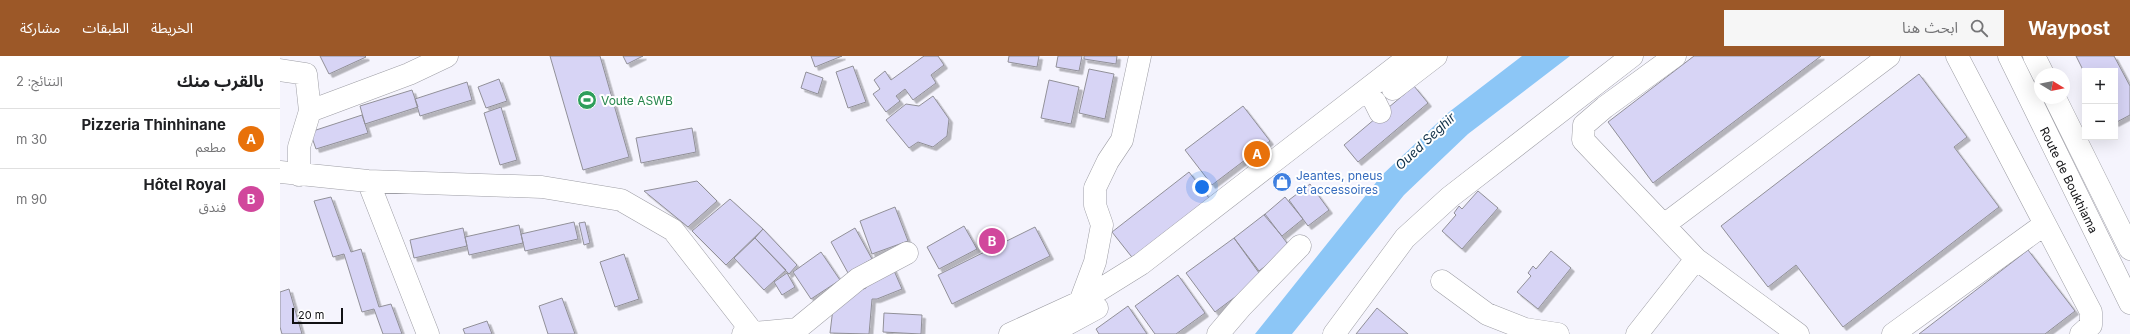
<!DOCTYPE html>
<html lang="ar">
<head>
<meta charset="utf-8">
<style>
	body { margin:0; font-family:Inter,"Noto Sans Arabic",sans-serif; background:#f6f6f6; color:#202124; direction:rtl }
	.controls { position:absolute; right:12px; top:12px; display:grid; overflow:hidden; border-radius:0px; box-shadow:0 4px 16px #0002 }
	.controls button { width:36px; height:36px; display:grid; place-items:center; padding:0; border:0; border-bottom:1px solid #e0e0e0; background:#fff; color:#202124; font:20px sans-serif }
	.compass { position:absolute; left:1754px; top:12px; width:36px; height:36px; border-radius:50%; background:#fff; box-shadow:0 4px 16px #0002; rotate:100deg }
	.scale { position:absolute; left:12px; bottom:10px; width:51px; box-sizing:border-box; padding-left:4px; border:2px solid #111114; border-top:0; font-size:11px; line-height:14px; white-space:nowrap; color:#111114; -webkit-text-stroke:3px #fff; paint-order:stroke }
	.you { position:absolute; left:922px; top:131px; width:14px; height:14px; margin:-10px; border:3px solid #fff; border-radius:50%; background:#1a73e8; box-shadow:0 0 0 6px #1a73e833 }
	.badge { display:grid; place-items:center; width:26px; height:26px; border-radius:50%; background:#9c5828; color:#fff; font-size:13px; font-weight:700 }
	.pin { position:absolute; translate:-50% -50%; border:2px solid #fff; box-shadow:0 1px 4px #0006 }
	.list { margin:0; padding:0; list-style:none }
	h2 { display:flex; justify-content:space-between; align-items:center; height:52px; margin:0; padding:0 16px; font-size:17px }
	h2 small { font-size:13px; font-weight:400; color:#757577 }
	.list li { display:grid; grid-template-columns:26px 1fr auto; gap:12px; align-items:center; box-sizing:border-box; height:60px; padding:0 16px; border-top:1px solid #e0e0e0 }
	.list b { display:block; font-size:15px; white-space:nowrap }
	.list p { margin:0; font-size:13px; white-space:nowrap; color:#757577 }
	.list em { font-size:13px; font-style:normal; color:#757577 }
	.icon { flex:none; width:22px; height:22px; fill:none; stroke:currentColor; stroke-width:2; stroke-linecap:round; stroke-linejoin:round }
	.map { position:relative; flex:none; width:1850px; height:278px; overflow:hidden; direction:ltr }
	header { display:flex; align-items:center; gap:24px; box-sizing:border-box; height:56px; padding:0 20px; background:#9c5828; color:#fff }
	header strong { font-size:19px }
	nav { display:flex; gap:22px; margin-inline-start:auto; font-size:14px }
	.search { width:280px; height:36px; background:#f6f6f6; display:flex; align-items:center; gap:10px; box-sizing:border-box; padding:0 14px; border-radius:0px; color:#757577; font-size:15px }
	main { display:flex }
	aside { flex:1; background:#fff }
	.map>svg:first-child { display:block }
	.water { fill:#8cc6f6 }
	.building { fill:#d7d4f5; stroke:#919098; filter:url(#shadow) }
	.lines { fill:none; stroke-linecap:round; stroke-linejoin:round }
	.minor-casing { stroke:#9e9ea5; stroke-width:23 }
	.minor { stroke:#fff; stroke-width:22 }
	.labels { text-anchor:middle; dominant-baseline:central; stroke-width:4; stroke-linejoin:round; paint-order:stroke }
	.leisure-label { font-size:12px; fill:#27864d; stroke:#fff; text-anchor:start }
	.shop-label { font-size:12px; fill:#366cbe; stroke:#fff; text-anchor:start }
	.street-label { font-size:12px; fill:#111114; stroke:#fff }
	.water-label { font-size:13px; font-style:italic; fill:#103048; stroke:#fff }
</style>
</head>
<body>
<header>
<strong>Waypost</strong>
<div class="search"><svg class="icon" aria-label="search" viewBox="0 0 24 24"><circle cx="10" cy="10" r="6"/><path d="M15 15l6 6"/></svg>ابحث هنا</div>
<nav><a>الخريطة</a><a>الطبقات</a><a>مشاركة</a></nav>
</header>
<main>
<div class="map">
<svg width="1850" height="278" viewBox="0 0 1850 278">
	<defs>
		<filter id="shadow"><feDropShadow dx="3.5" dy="3.5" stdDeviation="0" flood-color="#0004"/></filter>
	</defs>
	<rect width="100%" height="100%" fill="#f5f4fd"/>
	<path class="water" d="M1242,0H1290L1188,78L1124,139L1012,278H975L1102,119L1169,56Z"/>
	<path class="building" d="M40,0H85L86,1L49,18Z
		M270,0H320L349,101L303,114Z
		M343,0H363L347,8Z
		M531,0H562L535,11Z
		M644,0H658L664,9L651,19L656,27L633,44L625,33L616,40L620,45L606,56L593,38L600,33L594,24L605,15L611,24Z
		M729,0H759L757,11L728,6Z
		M778,0H802L799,15L776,11Z
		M804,0H837L836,8L804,3Z
		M1414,0H1541L1373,127L1328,66Z
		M1796,0H1834L1850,30V59L1835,67V15H1805V18Z
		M573,10L586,46L568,52L556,16Z
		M809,13L834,18L825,63L799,57Z
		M526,16L543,22L538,38L521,32Z
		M1639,18L1687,81L1674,91L1719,151L1563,271L1516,209L1488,231L1441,170Z
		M219,23L227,45L206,52L198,31Z
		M769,24L799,31L791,68L761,62Z
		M187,26L192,44L140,60L135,43Z
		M1134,30L1148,47L1078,106L1064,89Z
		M132,34L138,51L85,68L80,50Z
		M653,40L669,63L667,80L653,91L638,86L629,92L606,64L626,48L639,50Z
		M963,50L990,85L932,129L905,94Z
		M221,51L237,104L220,109L204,57Z
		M82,59L88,77L36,93L30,76Z
		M412,72L416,96L361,107L356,82Z
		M909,116L932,146L855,205L832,176Z
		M417,125L437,145L408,171L364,135Z
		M1030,128L1049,154L1028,170L1009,144Z
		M1198,135L1218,152L1182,193L1162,175L1176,159L1174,157L1179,150L1182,153Z
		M51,141L71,196L81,193L99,251L111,248L122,278H103L94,253L82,256L64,198L53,201L34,145Z
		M1005,141L1023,163L1002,180L984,159Z
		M450,143L483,173L446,209L412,175Z
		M615,151L628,185L592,198L580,165Z
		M985,158L1010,191L979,215L954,182Z
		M294,166L298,183L245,195L241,178Z
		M305,166L310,187L304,189L299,167Z
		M239,169L243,187L189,199L185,181Z
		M684,170L697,193L659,213L647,191Z
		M755,171L770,200L672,248L658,219Z
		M183,172L187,190L134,202L130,184Z
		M575,172L592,203L568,217L551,186Z
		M483,173L517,209L509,218L475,182Z
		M475,182L506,214L484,234L454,202Z
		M954,182L982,221L935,256L906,217Z
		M1748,194L1795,255L1765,278H1639Z
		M1271,195L1291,212L1258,253L1237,236L1251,220L1248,217L1253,210L1256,213Z
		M541,196L560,224L531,243L513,216Z
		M344,198L359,243L335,251L320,206Z
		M612,210L622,233L597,243H592L589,278L550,277L554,244L586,232L588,221Z
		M507,217L515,231L502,239L494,226Z
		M898,219L925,257L896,278H875L855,250Z
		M9,233L22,278H2L0,271V236Z
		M282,242L295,278H268L259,250Z
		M848,250L867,278H819L816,273Z
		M1097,252L1128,278H1076Z
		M604,257L642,259L641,278L603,276Z
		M207,265L212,278H185L183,273Z"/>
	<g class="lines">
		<g class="minor-casing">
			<path id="minor" d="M1395,0L1325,51L1304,69L1303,84L1416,203L1518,278
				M1677,0L1811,256V269L1801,278
				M1729,0L1850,247
				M1754,0L1763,18
				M0,14L26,18L30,55
				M1113,33L1156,0
				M1775,42L1850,193
				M1095,46L1100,56
				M0,116L88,125L262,131L341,144L393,174L474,278
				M19,119V91L30,55L129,18L167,0
				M88,125L148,278
				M1384,169L1609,0
				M1162,225L1207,258L1245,273L1278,278
				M800,246L815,206L822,169L815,149V132L828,105L842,84L860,0
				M463,278L517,273L578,223L627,197
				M730,278L800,246L861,208L1130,0
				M769,278L817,252
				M938,278L961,251L1020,190
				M1054,278L1125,182L1170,141L1352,0
				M1357,278L1416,203
				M1613,278L1765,168"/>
		</g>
		<use href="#minor" class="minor"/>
	</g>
	<defs>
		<g id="stadium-disc" transform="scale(1)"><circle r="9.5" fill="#2e9e5b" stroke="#fff"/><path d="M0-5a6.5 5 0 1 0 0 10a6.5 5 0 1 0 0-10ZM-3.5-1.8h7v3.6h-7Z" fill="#fff"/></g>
		<g id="shop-disc" transform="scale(1)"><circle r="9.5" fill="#3f7fe0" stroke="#fff"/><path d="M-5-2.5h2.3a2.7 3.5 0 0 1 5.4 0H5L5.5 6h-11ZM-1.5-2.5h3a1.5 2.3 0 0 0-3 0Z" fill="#fff"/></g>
	</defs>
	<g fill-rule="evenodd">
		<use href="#stadium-disc" x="307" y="44"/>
		<use href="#shop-disc" x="1002" y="126"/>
	</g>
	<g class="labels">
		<g class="leisure-label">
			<text x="321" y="44">Voute ASWB</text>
		</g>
		<g class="shop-label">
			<text x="1016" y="119">Jeantes, pneus<tspan x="1016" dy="14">et accessoires</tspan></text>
		</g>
		<g class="street-label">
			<text transform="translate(1789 124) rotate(64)">Route de Boukhiama</text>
		</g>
		<g class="water-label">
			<text transform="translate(1145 85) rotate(-43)">Oued Seghir</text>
		</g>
	</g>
</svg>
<div class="controls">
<button>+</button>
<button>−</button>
</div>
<svg class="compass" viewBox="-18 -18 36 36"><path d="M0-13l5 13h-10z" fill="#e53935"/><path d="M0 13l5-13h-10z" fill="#757577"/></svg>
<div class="scale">20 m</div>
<div class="you"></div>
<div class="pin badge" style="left:977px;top:98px;background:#e8710a">A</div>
<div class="pin badge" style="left:712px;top:185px;background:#d1479c">B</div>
</div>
<aside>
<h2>بالقرب منك<small>النتائج: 2</small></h2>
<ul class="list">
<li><span class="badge" style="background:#e8710a">A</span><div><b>Pizzeria Thinhinane</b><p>مطعم</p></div><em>30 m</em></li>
<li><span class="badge" style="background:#d1479c">B</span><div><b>Hôtel Royal</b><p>فندق</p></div><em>90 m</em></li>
</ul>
</aside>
</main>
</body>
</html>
